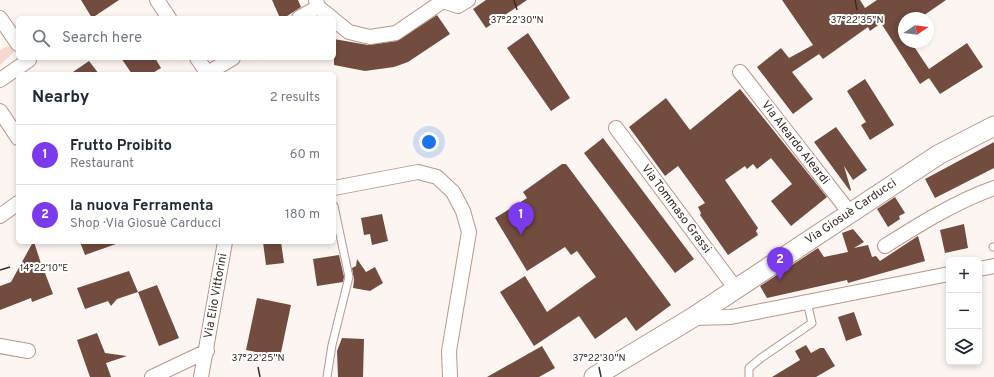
<!DOCTYPE html>
<html lang="en">
<head>
<meta charset="utf-8">
<style>
	body { margin:0; font-family:Overpass,sans-serif; background:#f2f2f3; color:#1f2937 }
	.controls { position:absolute; right:12px; bottom:12px; display:grid; overflow:hidden; border-radius:6px; box-shadow:0 2px 6px #0003 }
	.controls button { width:36px; height:36px; display:grid; place-items:center; padding:0; border:0; border-bottom:1px solid #e0e1e3; background:#fff; color:#1f2937; font:20px sans-serif }
	.compass { position:absolute; left:898px; top:12px; width:36px; height:36px; border-radius:50%; background:#fff; box-shadow:0 2px 6px #0003; rotate:77deg }
	.you { position:absolute; left:429px; top:142px; width:14px; height:14px; margin:-10px; border:3px solid #fff; border-radius:50%; background:#1a73e8; box-shadow:0 0 0 6px #1a73e833 }
	.badge { display:grid; place-items:center; width:26px; height:26px; border-radius:50%; background:#7c3aed; color:#fff; font-size:13px; font-weight:700 }
	.pin { position:absolute; translate:-50% -33px; filter:drop-shadow(0 1px 2px #0008) }
	.pin::after { content:''; position:absolute; top:21px; width:14px; height:12px; background:inherit; clip-path:polygon(0 0,100% 0,50% 100%) }
	.list { margin:0; padding:0; list-style:none }
	h2 { display:flex; justify-content:space-between; align-items:center; height:52px; margin:0; padding:0 16px; font-size:17px }
	h2 small { font-size:13px; font-weight:400; color:#747a83 }
	.list li { display:grid; grid-template-columns:26px 1fr auto; gap:12px; align-items:center; box-sizing:border-box; height:60px; padding:0 16px; border-top:1px solid #e0e1e3 }
	.list b { display:block; font-size:15px; white-space:nowrap }
	.list p { margin:0; font-size:13px; white-space:nowrap; color:#747a83 }
	.list em { font-size:13px; font-style:normal; color:#747a83 }
	.icon { flex:none; width:22px; height:22px; fill:none; stroke:currentColor; stroke-width:2; stroke-linecap:round; stroke-linejoin:round }
	.map { position:relative; flex:none; width:994px; height:377px; overflow:hidden }
	.search { position:absolute; background:#fff; box-shadow:0 2px 6px #0003; left:16px; top:16px; width:320px; height:44px; display:flex; align-items:center; gap:10px; box-sizing:border-box; padding:0 14px; border-radius:6px; color:#747a83; font-size:15px }
	.panel { position:absolute; background:#fff; box-shadow:0 2px 6px #0003; left:16px; top:72px; width:320px; height:172px; border-radius:6px }
	.map>svg:first-child { display:block }
	.green { fill:#f7d8cd }
	.building { fill:#714c3f }
	.lines { fill:none; stroke-linecap:round; stroke-linejoin:round }
	.lane-casing { stroke:#b99689; stroke-width:9 }
	.street-casing { stroke:#b99689; stroke-width:16 }
	.secondary-casing { stroke:#b99689; stroke-width:21 }
	.lane { stroke:#fff; stroke-width:7 }
	.street { stroke:#fff; stroke-width:14 }
	.secondary { stroke:#fff; stroke-width:19 }
	.ticks { fill:none; stroke:#3a2b26; stroke-width:1.5 }
	.labels { text-anchor:middle; dominant-baseline:central; stroke-width:4; stroke-linejoin:round; paint-order:stroke }
	.street-label { font-size:12px; fill:#3a2b26; stroke:#fff }
	.ticks-label { font-size:10px; text-anchor:middle; fill:#3a2b26; stroke:#fff; stroke-width:4; stroke-linejoin:round; paint-order:stroke }
</style>
</head>
<body>
<div class="map">
<svg width="994" height="377" viewBox="0 0 994 377">
	<rect width="100%" height="100%" fill="#fdf5f2"/>
	<path class="green" d="M10,45L14,52L0,65V50Z"/>
	<path class="building" d="M81,0H119L92,18Z
		M272,0H298L301,7L284,18H280Z
		M486,0H527L486,28L473,9Z
		M782,0H860L865,8L877,0H946L920,18H904V42H911L929,69L967,43L983,67L940,94L929,78L920,84L881,23L870,31L868,27L823,59L819,54L792,72L813,99L793,114L757,67L781,48L789,58L813,45Z
		M437,15L450,34L408,62L394,67L365,71L334,65V39L368,45L397,41Z
		M528,33L570,98L551,111L507,48Z
		M121,58H155L161,68L151,74H132Z
		M89,61L99,74H70Z
		M865,79L894,125L870,140L861,125L866,122L847,91Z
		M740,89L827,197L791,226L771,201L792,184L771,158L757,169L753,164L747,169L745,166L725,180L758,228L756,231L758,235L728,255L700,215L701,213L698,207L705,203L678,166L665,176L629,127L666,98L690,130Z
		M836,127L867,170L853,180L844,166L851,190L850,191L814,142Z
		M603,138L694,259L675,273L584,153Z
		M994,142V168L935,198L925,179Z
		M562,164H566L671,305L636,331L626,317L595,339L579,316L534,346L500,292L525,276L547,312L596,277L577,251L571,255L565,247L527,271L495,218L527,198L523,192Z
		M895,197L905,213L899,216L900,219L888,227L877,209Z
		M382,214L388,241L372,245L370,234L364,235L361,218Z
		M964,224L968,248L945,253L940,230Z
		M853,229L864,242L854,248L868,245L872,257L876,256L880,261L918,236L925,261L848,283L847,280L767,298L760,286L818,248L824,257L848,252L842,233Z
		M33,242H34L44,273H45L53,294L32,302L31,298L0,310V286L11,282Z
		M80,242H116V244L85,255Z
		M263,242H281L284,263L266,265Z
		M339,255L344,277L343,282L317,286L313,259Z
		M357,259L366,272L375,267L383,283L370,291L353,288L354,280L352,268L356,266Z
		M129,271L138,292L117,299L111,306L108,301L85,309L77,288Z
		M157,285L179,338L159,346L138,292Z
		M257,298L291,305L280,357L246,350Z
		M854,312L862,335L846,341L838,317Z
		M97,333L105,353L127,356L106,363L111,377H90L77,340Z
		M342,338L364,339L363,377H338L337,351Z
		M806,345L811,353L820,348H824L835,366L816,377H772L800,360L795,351Z
		M542,346L555,368L539,377H487Z"/>
	<g class="lines">
		<g class="lane-casing">
			<path id="lane" d="M993,247H994
				M327,377L332,345L349,277L334,206
				M749,377V368L761,358L812,323L807,302"/>
		</g>
		<g class="street-casing">
			<path id="street" d="M157,0L169,18
				M316,0L318,7L332,18
				M0,18L18,44
				M299,18L318,7
				M334,20L349,32L370,37L396,33L443,1L458,6L468,0
				M197,58L208,74
				M740,72L850,213
				M206,74L233,58
				M0,80L29,60L27,58
				M0,111L18,138
				M616,128L736,289
				M334,188L418,172L437,177L453,192L463,211L469,232L449,351L450,377
				M0,216L18,203
				M885,246C920,224 955,202 994,188
				M979,269L994,266
				M693,318L731,317L949,274
				M0,346L28,351
				M152,377L207,351
				M201,377L225,242"/>
		</g>
		<g class="secondary-casing">
			<path id="secondary" d="M594,377L692,318L938,155L994,126"/>
		</g>
		<use href="#lane" class="lane"/>
		<use href="#street" class="street"/>
		<use href="#secondary" class="secondary"/>
	</g>
	<path class="ticks" d="M514,0L517,10M855,0L857,10M0,270L10,267M258,367L260,377M599,367L601,377"/>
	<g class="labels">
		<g class="street-label">
			<text transform="translate(795 143) rotate(52)">Via Aleardo Aleardi</text>
			<text transform="translate(676 209) rotate(53)">Via Tommaso Grassi</text>
			<text transform="translate(851 212) rotate(-34)">Via Giosuè Carducci</text>
			<text transform="translate(216 296) rotate(-80)">Via Elio Vittorini</text>
		</g>
	</g>
	<g class="ticks-label">
		<text x="517" y="23">37°22'30"N</text>
		<text x="857" y="23">37°22'35"N</text>
		<text x="44" y="271">14°22'10"E</text>
		<text x="258" y="361">37°22'25"N</text>
		<text x="599" y="361">37°22'30"N</text>
	</g>
</svg>
<div class="controls">
<button>+</button>
<button>−</button>
<button><svg class="icon" aria-label="layers" viewBox="0 0 24 24"><path d="M12 4l9 5-9 5-9-5zM3 14l9 5 9-5"/></svg></button>
</div>
<svg class="compass" viewBox="-18 -18 36 36"><path d="M0-13l5 13h-10z" fill="#e53935"/><path d="M0 13l5-13h-10z" fill="#747a83"/></svg>
<div class="you"></div>
<div class="pin badge" style="left:521px;top:235px">1</div>
<div class="pin badge" style="left:780px;top:280px">2</div>
<div class="search"><svg class="icon" aria-label="search" viewBox="0 0 24 24"><circle cx="10" cy="10" r="6"/><path d="M15 15l6 6"/></svg>Search here</div>
<section class="panel">
<h2>Nearby<small>2 results</small></h2>
<ul class="list">
<li><span class="badge">1</span><div><b>Frutto Proibito</b><p>Restaurant</p></div><em>60 m</em></li>
<li><span class="badge">2</span><div><b>la nuova Ferramenta</b><p>Shop · Via Giosuè Carducci</p></div><em>180 m</em></li>
</ul>
</section>
</div>
</body>
</html>
